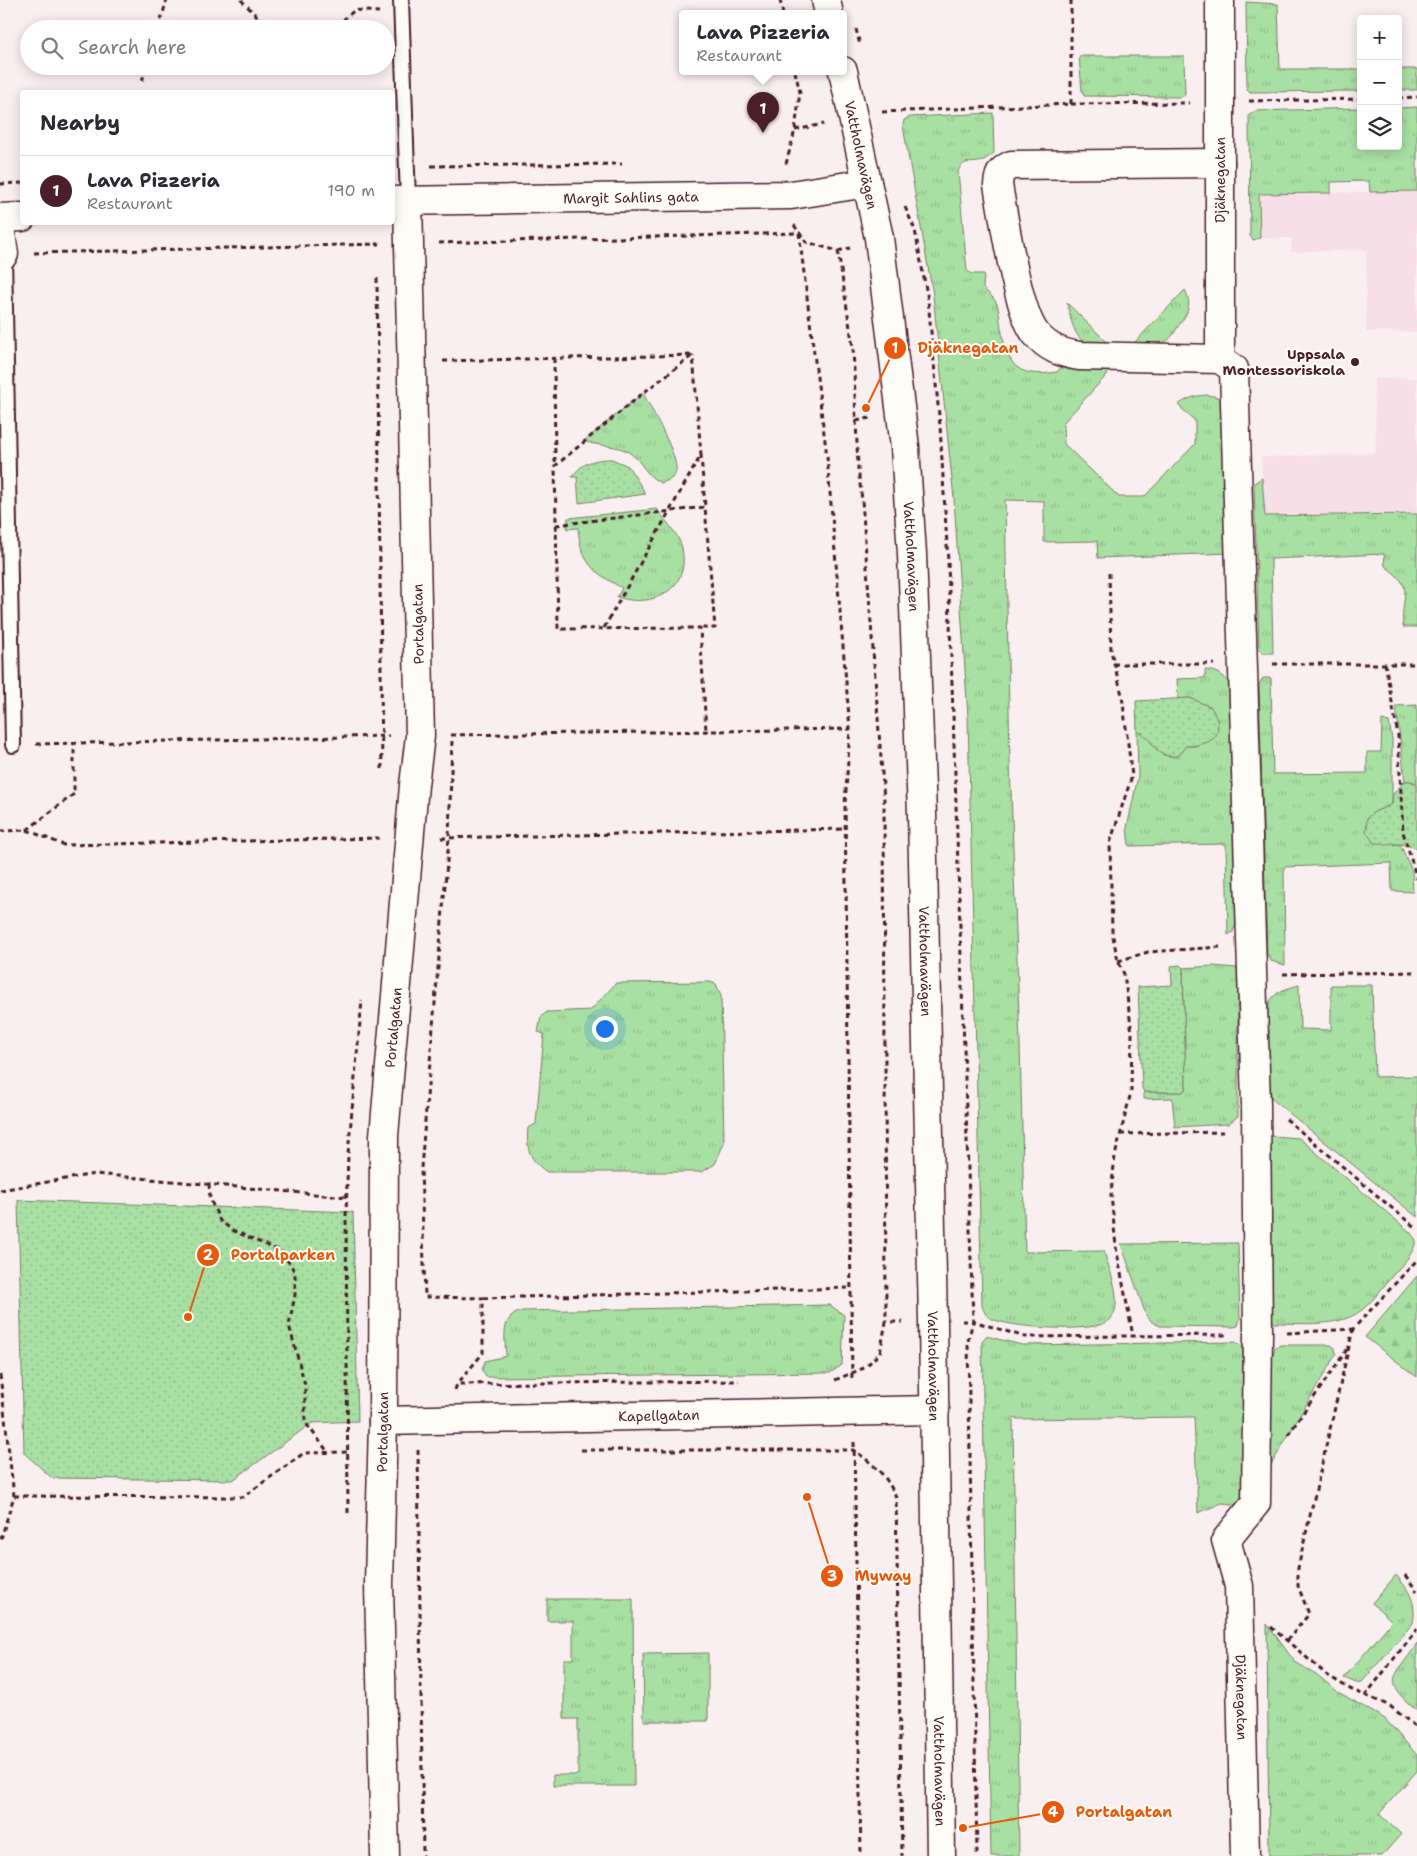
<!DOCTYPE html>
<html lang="en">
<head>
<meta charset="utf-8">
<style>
	body { margin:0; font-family:"Shantell Sans",sans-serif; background:#f7f7f7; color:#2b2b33 }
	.controls { position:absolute; right:15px; top:15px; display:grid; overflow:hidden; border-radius:5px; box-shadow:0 2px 12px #0003 }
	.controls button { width:45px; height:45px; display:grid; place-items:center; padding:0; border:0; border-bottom:1px solid #e1e1e2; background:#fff; color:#2b2b33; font:25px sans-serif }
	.you { position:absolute; left:604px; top:1028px; width:18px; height:18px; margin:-12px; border:4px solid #fff; border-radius:50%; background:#1a73e8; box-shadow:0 0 0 8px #1a73e833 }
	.badge { display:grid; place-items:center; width:32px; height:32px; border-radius:50%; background:#4a1f2b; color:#fff; font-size:16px; font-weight:700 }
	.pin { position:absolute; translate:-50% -41px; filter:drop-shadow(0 1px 2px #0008) }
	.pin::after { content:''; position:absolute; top:26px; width:18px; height:15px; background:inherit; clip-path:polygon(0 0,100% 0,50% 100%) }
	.popup { position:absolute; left:679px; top:10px; width:168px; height:65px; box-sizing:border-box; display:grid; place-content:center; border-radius:5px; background:#fff; filter:drop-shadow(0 1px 4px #0005); font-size:16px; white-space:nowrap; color:#7c7c81 }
	.popup b { font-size:19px; color:#2b2b33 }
	.popup::after { content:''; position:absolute; left:50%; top:100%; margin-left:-10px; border:10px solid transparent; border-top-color:#fff }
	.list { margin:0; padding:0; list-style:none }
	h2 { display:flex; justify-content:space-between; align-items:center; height:65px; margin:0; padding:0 20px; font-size:21px }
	h2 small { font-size:16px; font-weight:400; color:#7c7c81 }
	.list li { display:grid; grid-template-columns:32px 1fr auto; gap:15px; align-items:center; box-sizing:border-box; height:70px; padding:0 20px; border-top:1px solid #e1e1e2 }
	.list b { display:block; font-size:19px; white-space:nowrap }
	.list p { margin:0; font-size:16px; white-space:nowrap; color:#7c7c81 }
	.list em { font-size:16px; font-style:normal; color:#7c7c81 }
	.icon { flex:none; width:28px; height:28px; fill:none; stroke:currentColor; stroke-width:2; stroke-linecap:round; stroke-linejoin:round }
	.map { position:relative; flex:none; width:1417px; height:1856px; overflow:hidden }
	.search { position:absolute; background:#fff; box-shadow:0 2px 12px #0003; left:20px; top:20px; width:375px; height:55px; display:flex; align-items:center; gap:12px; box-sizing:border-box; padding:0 18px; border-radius:28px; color:#7c7c81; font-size:19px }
	.panel { position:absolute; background:#fff; box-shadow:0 2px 12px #0003; left:20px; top:90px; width:375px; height:135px; border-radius:5px }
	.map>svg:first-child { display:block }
	.built { fill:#f7dfe8 }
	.grass { fill:url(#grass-tufts); stroke:#797f67 }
	.forest { fill:url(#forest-firs); stroke:#797f67 }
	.park { fill:url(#park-dots); stroke:#797f67 }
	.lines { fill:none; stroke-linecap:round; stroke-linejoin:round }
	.service-casing { stroke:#4a1f2b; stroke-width:18 }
	.minor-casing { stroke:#4a1f2b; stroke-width:31 }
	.tertiary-casing { stroke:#4a1f2b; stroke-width:31 }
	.path { stroke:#4a1f2b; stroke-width:3; stroke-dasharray:5 4; stroke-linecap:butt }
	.service { stroke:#fdfcf7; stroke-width:14 }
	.minor { stroke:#fdfcf7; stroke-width:28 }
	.tertiary { stroke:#fdfcf7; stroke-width:28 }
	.poi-dot { fill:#4a1f2b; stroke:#fdfcf7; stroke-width:2 }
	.labels { text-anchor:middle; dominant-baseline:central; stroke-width:4; stroke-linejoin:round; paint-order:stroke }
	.street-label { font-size:14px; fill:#4a1f2b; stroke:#fdfcf7 }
	.poi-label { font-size:14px; font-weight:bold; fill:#4a1f2b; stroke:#fdfcf7; text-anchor:end }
	.leader { fill:none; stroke:#e8590c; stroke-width:2 }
	.callout-dot { fill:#e8590c; stroke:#fdfcf7; stroke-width:2 }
	.mark-label { font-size:15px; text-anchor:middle; font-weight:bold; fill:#fff }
	.callout-label { font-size:15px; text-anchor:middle; font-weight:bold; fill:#e8590c; stroke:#fdfcf7; stroke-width:4; stroke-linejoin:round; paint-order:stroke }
</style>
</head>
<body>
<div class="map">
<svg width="1417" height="1856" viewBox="0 0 1417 1856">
	<defs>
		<pattern id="grass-tufts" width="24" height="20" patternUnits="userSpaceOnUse" patternTransform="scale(1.25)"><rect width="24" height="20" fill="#a8dfa3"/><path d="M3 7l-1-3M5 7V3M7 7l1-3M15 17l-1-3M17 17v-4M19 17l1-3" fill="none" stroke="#92bf8c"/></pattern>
		<pattern id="forest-firs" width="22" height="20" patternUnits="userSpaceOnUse" patternTransform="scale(1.25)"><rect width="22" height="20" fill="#a8dfa3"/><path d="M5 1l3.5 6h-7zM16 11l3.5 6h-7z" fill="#92bf8c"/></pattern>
		<pattern id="park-dots" width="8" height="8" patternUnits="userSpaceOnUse" patternTransform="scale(1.25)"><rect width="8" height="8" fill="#a8dfa3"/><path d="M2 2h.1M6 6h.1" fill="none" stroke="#92bf8c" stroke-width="1.8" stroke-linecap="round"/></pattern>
	</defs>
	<rect width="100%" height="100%" fill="#faeff0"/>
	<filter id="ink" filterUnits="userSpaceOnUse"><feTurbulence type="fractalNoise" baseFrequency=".02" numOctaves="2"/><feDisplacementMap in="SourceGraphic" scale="10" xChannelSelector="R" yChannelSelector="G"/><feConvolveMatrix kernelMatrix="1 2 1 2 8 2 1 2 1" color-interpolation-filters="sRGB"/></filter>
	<g filter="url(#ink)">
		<path class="built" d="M1417,191V332H1366V250L1291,252L1292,238H1260L1259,194Z
			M1417,378V514L1264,516L1261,457L1376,453L1374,379Z"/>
		<path class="grass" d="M1246,2L1278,4L1280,69H1361V91L1250,92L1247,89Z
			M1079,56H1184L1185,95L1181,97L1084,96L1082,91Z
			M1398,69H1417V90H1398Z
			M1417,107V191L1370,192L1369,181L1331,182V193L1259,194L1260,238L1253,240L1250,236L1249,115L1255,111L1361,108V146H1398V108Z
			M993,113L994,153C990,156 984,161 979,162C969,164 964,159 958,171L967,271L972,274H984L983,288C987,292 993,297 996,302C999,307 999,315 1000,321C1006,359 1011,380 1057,372L1062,366L1114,367L1063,423L1064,444L1119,497H1144L1195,444V421L1178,405C1192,395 1207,392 1223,399L1230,553L1098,558L1097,541L1044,542V501L1005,500L1010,762L1020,1044L1025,1252L1104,1251C1109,1270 1125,1303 1110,1320C1097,1334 1007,1328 990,1318C985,1315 984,1311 982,1306L968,717L954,499L933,295L903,126L904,120L910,117Z
			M1185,290C1193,306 1187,314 1177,328C1175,332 1172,337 1168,340C1152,350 1097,357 1083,342C1072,331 1071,318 1067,303L1109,344H1133Z
			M643,393C651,409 679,456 676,472C674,479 667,481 661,483C646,477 643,462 630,453C618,444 598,447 584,441Z
			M1262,478L1265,516L1417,514V627H1403C1400,590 1417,590 1385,566L1384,554L1271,559L1273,653H1262L1259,649L1254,483Z
			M657,509C665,521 679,534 682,548C691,590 652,609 617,597L622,588C593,572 581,563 578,528L567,529L568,518Z
			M1205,670C1216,670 1228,676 1230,688L1236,923L1233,932L1228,935L1226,844L1129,846L1127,828L1138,776L1137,731C1157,740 1153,759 1177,756L1186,746H1198L1211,707L1190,698L1178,699L1177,679L1205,678Z
			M1263,678H1271L1273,774L1367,773V752H1381L1382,720L1389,722L1392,739V804C1383,810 1375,809 1367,818L1384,845L1400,844L1412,871L1413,892L1392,891L1391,863L1284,867L1285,965L1271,961L1267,954L1259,684Z
			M1417,705V784L1410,781H1405L1396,706Z
			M1213,966L1237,968L1238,972V1116L1228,1124L1175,1127L1172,1098L1144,1099V1092H1182L1186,1089L1183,968Z
			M710,982L716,984L721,995L724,1143L715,1164L702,1172H547C529,1160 526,1148 528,1128L536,1124L544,1034L538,1032L541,1017L547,1012L591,1010L616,983Z
			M1299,985L1300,1029L1331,1030V985H1372L1375,1077L1417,1076V1217L1272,1099L1269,1087L1268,1005C1274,991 1286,989 1299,985Z
			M1272,1136L1299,1138L1410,1232L1416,1240C1414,1254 1402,1265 1393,1275C1383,1287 1374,1300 1362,1310C1339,1328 1302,1323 1275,1323L1269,1321L1267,1140Z
			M1238,1243L1240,1319L1238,1326L1233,1327L1160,1326L1152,1322L1146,1315L1121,1244Z
			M830,1305L844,1315L842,1365L830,1373L486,1377L482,1370L485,1361L506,1356C505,1338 500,1317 522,1311Z
			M986,1336L1022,1345L1235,1342L1243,1346L1244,1494L1241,1505L1222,1503L1198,1513L1194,1417L1013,1419L1019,1856H991L982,1342Z
			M1281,1345H1331L1335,1348L1336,1354L1271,1465V1362L1275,1347Z
			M1396,1575C1409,1590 1417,1602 1413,1623L1362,1682L1356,1683L1344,1678L1392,1621L1372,1603Z
			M547,1599H633L634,1786H553V1775H578V1719H564V1659H573V1621H547Z
			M1267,1624L1295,1662L1316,1674L1338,1692L1385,1719L1417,1755V1771L1379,1814L1401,1834L1382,1856H1269Z
			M1417,1643V1711C1378,1678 1397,1677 1417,1643Z
			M708,1653V1721H644L643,1654Z"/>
		<path class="forest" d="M1417,1276V1377L1365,1337Z"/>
		<path class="park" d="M612,459L628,466L646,494L579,503L577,477H572C582,462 595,459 612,459Z
			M1190,698L1211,707C1227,735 1214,745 1186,746L1177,756C1153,758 1157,740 1137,731L1136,701Z
			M1405,781H1410L1417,784V848L1400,844L1374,843L1366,831L1367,818C1375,809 1383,810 1392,804L1393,794Z
			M1180,965L1183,968L1186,1089L1182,1092H1144L1142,1088L1138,987L1172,985L1171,966Z
			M18,1200L353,1212L358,1421L312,1423L233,1480L52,1478L24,1453Z"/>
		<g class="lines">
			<g class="service-casing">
				<path id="service" d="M401,0L408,200
					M4,254L13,745"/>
			</g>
			<g class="minor-casing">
				<g id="minor">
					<path d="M1220,0V359"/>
					<path id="s1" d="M1220,163L1011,165C1001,170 999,173 998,185C1004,218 1017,311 1036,334C1048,348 1061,353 1079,356L1220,359L1234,369L1256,1105L1258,1334L1256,1503L1226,1540L1239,1586L1245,1856"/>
					<path id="s2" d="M392,201L791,195L867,183"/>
					<path d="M0,218L22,217"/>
					<path d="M0,228L4,254"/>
					<path id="s3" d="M383,1421L935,1410"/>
					<path id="s4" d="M385,1856L379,1584L383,1421L384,1136L414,785L420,736L408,200"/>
				</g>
			</g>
			<g class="tertiary-casing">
				<g id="tertiary">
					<path d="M826,0L829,14"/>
					<path id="s5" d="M843,71L879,238L905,447L912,554L922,814L933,1322L941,1856"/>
				</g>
			</g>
			<path class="path" d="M241,0L270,29
				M780,0L783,14
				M1071,0V104
				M158,29L167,0
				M339,29L345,18L355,10L379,12
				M856,29L860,45
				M142,81L147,66
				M1398,98L1417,97
				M1249,101L1361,99
				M882,112L1071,104L1190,103
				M795,130L824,124
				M786,164L795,130L800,92L795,72
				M431,166L622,164
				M0,184L22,183
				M905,207L915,230L928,300L940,426L948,562L973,1321L968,1341L977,1856
				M794,225L806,242L838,251L853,347L858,468L862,500L884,800L886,1322
				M439,243L799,233L827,457L850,729L845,805L852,1380
				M838,251L850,248
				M34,253L380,244
				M377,278L382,772
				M554,358L555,465
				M443,361L693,355L643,393L555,466L558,629L700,628L706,731
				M856,421L870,418
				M701,455L705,507
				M556,525L705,507L715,628H700
				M1109,573L1111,651L1122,695L1132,776L1110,843L1112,932L1118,961L1124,974L1132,1033L1131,1092L1115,1156L1111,1194L1116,1247L1133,1336
				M604,628L701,455L693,355
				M1385,663L1398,736L1403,832L1417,879
				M1113,664H1214
				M1273,664H1417
				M451,735L850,729
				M452,741L449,838L421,1168L425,1297L483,1298V1353L458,1383
				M36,744L389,736
				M27,830L64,845L379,838
				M0,831L27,830L74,794V743
				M441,838L845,829
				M1118,961L1148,952L1220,947
				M1283,974L1417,972
				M1286,1119L1417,1229
				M1120,1134L1225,1132
				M209,1184L210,1199L220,1221L234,1231L282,1252L295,1272V1295L289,1325L305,1385V1422L328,1452
				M0,1190L95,1174L347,1197
				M483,1298L851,1288
				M962,1321H973L1025,1337L1228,1335
				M1287,1333L1353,1329L1417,1260
				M0,1375L14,1496L0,1542
				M835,1380L864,1368L880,1353L886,1322H903
				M455,1390L457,1384L739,1381
				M1288,1435L1348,1348
				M854,1442L861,1856
				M418,1450L423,1856
				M581,1450H854C875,1466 885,1473 896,1497L902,1856
				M14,1496L243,1497L304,1453L348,1452
				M348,1513L346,1215L348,1154L362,1000
				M1405,1575L1417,1591
				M1271,1627L1327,1675L1350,1689L1390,1706L1417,1728
				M1287,1641L1309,1614L1298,1586V1568L1353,1329
				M1365,1696L1417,1629"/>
			<use href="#service" class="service"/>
			<use href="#minor" class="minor"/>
			<use href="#tertiary" class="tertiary"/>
		</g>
	</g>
	<circle class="poi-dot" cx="1355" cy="362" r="5"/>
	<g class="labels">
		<g class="street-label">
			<text stroke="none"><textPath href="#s5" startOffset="86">Vattholmavägen</textPath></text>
			<text transform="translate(1220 180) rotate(-90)">Djäknegatan</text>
			<text stroke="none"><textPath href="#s2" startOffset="239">Margit Sahlins gata</textPath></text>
			<text stroke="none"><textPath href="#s5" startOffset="491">Vattholmavägen</textPath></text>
			<text transform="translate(418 624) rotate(-91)">Portalgatan</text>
			<text stroke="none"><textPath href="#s5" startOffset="896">Vattholmavägen</textPath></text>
			<text stroke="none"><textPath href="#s4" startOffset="829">Portalgatan</textPath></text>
			<text stroke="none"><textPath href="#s5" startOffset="1301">Vattholmavägen</textPath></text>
			<text stroke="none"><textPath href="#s3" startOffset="276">Kapellgatan</textPath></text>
			<text stroke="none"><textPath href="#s4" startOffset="424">Portalgatan</textPath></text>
			<text stroke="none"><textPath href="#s1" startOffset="1938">Djäknegatan</textPath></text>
			<text stroke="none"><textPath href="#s5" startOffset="1706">Vattholmavägen</textPath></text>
		</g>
		<g class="poi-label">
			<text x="1345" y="354">Uppsala<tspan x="1345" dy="16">Montessoriskola</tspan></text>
		</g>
	</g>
	<path class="leader" d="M866 408L895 348M188 1317L208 1255M807 1497L832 1576M963 1828L1053 1812"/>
	<g class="callout-dot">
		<circle cx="866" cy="408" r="5"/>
		<circle cx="188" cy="1317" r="5"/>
		<circle cx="807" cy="1497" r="5"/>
		<circle cx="963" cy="1828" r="5"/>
		<circle cx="895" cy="348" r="12"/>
		<circle cx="208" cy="1255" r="12"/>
		<circle cx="832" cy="1576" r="12"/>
		<circle cx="1053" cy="1812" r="12"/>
	</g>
	<g class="mark-label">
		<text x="895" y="353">1</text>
		<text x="208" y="1260">2</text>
		<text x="832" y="1581">3</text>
		<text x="1053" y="1817">4</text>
	</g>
	<g class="callout-label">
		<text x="968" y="353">Djäknegatan</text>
		<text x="283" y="1260">Portalparken</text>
		<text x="883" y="1581">Myway</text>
		<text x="1124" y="1817">Portalgatan</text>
	</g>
</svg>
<div class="controls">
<button>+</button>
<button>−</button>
<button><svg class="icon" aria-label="layers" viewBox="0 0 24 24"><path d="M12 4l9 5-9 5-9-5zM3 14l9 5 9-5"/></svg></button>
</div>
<div class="you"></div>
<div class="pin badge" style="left:763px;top:133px">1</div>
<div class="popup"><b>Lava Pizzeria</b>Restaurant</div>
<div class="search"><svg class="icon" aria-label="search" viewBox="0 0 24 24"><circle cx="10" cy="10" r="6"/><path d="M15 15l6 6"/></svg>Search here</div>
<section class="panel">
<h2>Nearby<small></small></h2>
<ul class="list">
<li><span class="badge">1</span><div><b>Lava Pizzeria</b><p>Restaurant</p></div><em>190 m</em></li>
</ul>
</section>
</div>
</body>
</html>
